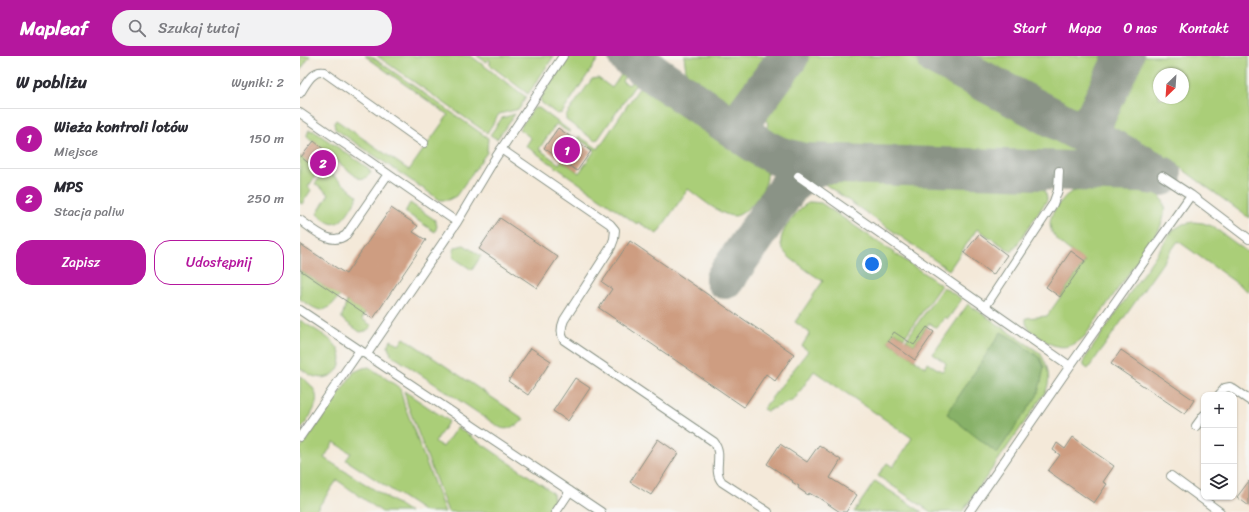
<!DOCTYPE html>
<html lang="pl">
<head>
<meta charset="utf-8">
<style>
	body { margin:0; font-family:Sriracha,sans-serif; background:#f2f2f3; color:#2b2b33 }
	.controls { position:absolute; right:12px; bottom:12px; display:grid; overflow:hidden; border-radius:8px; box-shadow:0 1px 3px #0004 }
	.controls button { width:36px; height:36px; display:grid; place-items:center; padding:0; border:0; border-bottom:1px solid #e1e1e2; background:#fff; color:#2b2b33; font:20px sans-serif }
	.compass { position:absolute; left:853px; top:12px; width:36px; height:36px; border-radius:50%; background:#fff; box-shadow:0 1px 3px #0004; rotate:205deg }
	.you { position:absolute; left:572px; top:208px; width:14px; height:14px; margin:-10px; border:3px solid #fff; border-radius:50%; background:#1a73e8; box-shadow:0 0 0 6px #1a73e833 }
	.badge { display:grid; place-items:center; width:26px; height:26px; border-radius:50%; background:#b5179e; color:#fff; font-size:13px; font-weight:700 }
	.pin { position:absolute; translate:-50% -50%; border:2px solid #fff; box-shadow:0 1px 4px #0006 }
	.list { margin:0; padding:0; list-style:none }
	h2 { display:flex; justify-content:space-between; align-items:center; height:52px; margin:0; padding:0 16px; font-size:17px }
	h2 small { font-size:13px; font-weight:400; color:#7c7c81 }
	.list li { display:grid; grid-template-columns:26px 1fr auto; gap:12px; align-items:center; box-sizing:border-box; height:60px; padding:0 16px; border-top:1px solid #e1e1e2 }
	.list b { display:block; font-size:15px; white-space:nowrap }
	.list p { margin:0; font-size:13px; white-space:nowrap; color:#7c7c81 }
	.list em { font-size:13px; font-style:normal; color:#7c7c81 }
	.actions { display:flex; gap:8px; padding:12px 16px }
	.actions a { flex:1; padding:9px 0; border:1px solid #b5179e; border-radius:16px; text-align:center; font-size:14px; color:#b5179e }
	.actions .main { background:#b5179e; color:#fff }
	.icon { flex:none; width:22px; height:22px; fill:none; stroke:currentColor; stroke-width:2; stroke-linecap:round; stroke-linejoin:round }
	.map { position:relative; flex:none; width:949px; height:456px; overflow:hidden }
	header { display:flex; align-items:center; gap:24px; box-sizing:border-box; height:56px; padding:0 20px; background:#b5179e; color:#fff }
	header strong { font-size:19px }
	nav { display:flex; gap:22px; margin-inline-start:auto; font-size:14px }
	.search { width:280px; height:36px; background:#f2f2f3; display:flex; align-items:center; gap:10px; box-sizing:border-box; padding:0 14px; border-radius:22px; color:#7c7c81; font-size:15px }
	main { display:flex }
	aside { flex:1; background:#fff }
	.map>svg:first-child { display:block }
	.green { fill:#aace78; stroke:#648656; fill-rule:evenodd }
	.forest { fill:#87b168; stroke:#53774e }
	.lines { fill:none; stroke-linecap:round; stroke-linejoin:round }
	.taxiway { stroke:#8a9386; stroke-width:40 }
	.building { fill:#ce9d81 }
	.lane-casing { stroke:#8a9386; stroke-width:10 }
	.lane { stroke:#fff; stroke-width:8 }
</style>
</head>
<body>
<header>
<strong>Mapleaf</strong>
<div class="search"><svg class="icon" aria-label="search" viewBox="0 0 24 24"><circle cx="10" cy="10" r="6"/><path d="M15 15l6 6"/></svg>Szukaj tutaj</div>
<nav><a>Start</a><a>Mapa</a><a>O nas</a><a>Kontakt</a></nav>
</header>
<main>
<aside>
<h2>W pobliżu<small>Wyniki: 2</small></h2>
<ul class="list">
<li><span class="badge">1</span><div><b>Wieża kontroli lotów</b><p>Miejsce</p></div><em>150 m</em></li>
<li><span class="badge">2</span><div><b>MPS</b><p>Stacja paliw</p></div><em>250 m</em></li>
</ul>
<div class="actions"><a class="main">Zapisz</a><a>Udostępnij</a></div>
</aside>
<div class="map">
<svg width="949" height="456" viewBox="0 0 949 456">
	<rect width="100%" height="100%" fill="#f6f6f2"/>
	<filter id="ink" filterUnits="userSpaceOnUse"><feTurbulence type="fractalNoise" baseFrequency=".025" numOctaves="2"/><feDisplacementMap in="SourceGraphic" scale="8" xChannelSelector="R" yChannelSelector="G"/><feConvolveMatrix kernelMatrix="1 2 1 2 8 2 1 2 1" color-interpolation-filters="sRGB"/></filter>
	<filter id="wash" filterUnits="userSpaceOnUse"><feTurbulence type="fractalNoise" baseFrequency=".012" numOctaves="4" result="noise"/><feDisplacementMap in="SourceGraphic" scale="16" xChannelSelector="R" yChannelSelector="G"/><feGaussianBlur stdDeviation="0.9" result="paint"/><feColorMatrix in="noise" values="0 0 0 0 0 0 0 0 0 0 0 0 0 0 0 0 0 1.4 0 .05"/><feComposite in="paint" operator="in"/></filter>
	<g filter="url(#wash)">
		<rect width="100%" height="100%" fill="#f4e9d9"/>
		<path class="green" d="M0,0H10L0,15Z
			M65,0H71L188,82L187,95H188L156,140L148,144H140L35,73L34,67L36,64L109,114L148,59Z
			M77,0H171L226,41L219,53L199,58L187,77Z
			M177,0H254L228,38L190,9V4L188,3L186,6Z
			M269,0H300L262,57L257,58L242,47L240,43Z
			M384,0H477L447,43L424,48L387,22Z
			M504,0H609L773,85L775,101L502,93L480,86L469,80L466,56Z
			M664,0H809L781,63Z
			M840,0H949V162L878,110L805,72ZM859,18H883V42H859Z
			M323,16H328L322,25L329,29L335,21L336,28L298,83L294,84L266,64V60L292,23L298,22L312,32Z
			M348,29L462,107C465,112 467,116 467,122C466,133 446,160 434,160C421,160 399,141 388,133L357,178L338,166L337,168L226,90L231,82L219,73L234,52H239L270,75V77L256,68L239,93L259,108L262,104L279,117L295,94L277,82L279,80L298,93L339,32L342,30Z
			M215,58L197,83L190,79L202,62Z
			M9,74L14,75L68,112L71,117L64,123L58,122L8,82L7,79Z
			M0,100L19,115L8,131L11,134L2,148L0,147Z
			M26,114L58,140C53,148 42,172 30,167C25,165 21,161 17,158L29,138L15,128Z
			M518,121L735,127C742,131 747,136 747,144L712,196L677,173L649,214L516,122Z
			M781,128L843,130C868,138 868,153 859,174L785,280C768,296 754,293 737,279C730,274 725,271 726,262L747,260L785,206C762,187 733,176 763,143C765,140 769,137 772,136C774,135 777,135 778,134C780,132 780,130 781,128Z
			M511,146L521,147L530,153L641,229L604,282L594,276L588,285L625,311L628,307L641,315L644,314L646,307L633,298L668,248L740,297C748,310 752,323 745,337L662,456H631L578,420L587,407L593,411L612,382L514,315L494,344L467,355L463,353L508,295L502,290L510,277L495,266L523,225C515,220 507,215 500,209C481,197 474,187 489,167C496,158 500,150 511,146Z
			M110,147L135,164L137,170L135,176L105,156Z
			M893,166L903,167L912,170L949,197V236L878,185L788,313L784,310V304L873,174L883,168Z
			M164,189L181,200L172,214L154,202C153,198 153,194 156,191Z
			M0,214L40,240C23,260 20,256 0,243Z
			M643,231L662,243L648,263L645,261L637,272L629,267L614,289L606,284Z
			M47,245L65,257L62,263L72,270L66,275L60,276L42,263V260Z
			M0,264C9,270 31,282 36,290C48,305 36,326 16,321C10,320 5,315 0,312Z
			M104,282L224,363L217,370L215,369C209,373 205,374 199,371L90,298L91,296L89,295L88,290L91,284L99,289Z
			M69,311L100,332L104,348L145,456H125L46,404L51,397L34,386L24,402L110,456H82L37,424L15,456H0V393L54,316L63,312Z
			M0,320C28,339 15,353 0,375Z
			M104,335L149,365L135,386L143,391L157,371L248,433L253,438L254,444L247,456H148L108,350Z
			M575,425L622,456H554Z"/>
		<path class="forest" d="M701,276L717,285L740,302L744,311L741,326L737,340L697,397L647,358Z"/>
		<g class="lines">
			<path class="taxiway" d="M328,0L464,93L478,100L504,107L840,117L862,120
				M636,0L850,113
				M773,72C782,71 788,69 795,62L824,0
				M435,73L489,0
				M425,223L492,126C501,117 510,113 522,108"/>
		</g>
		<g id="blocks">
			<path class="building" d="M258,72L291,95L277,115L244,92Z
				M14,85L35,103L22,118L1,101Z
				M91,152L118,170L113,176L126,184L73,263L0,214V188L46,218Z
				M200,162L258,201L237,232L179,193Z
				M679,178L707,199L693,219L664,197Z
				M330,185L494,298L475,325L466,318L444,351L299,252L312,233L302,226Z
				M771,195L785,205L760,241L746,231Z
				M627,271L634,276L615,304L588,285L594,276L614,289Z
				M231,292L251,305L228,339L208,325Z
				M821,294L894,344L885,358L811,308Z
				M275,322L290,332L268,365L253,355Z
				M773,381L814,410L803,426L807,428L794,447L748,415L760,399L753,394L757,387L765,393Z
				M358,383L378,397L351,439L330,426Z
				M480,388L507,406L519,389L541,404L530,422L557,439L546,456H540L516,440V441L509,437L508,439L498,432L499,430L492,426L493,425L467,408Z
				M949,425V450L937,441Z"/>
		</g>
	</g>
	<g filter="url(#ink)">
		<use href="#blocks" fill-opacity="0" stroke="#8a9386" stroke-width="1"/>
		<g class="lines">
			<g class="lane-casing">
				<path id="lane" d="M0,37C6,28 12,14 24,16L124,87
					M0,57L157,166
					M201,93L310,168L315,174L314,183L311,191L264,264C261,271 260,277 264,284L414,386C424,398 412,415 422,426L468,456
					M498,120L770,310
					M862,120L891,139L949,183
					M0,164C13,173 31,191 46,179L88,118
					M685,251L753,148L758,134L759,115
					M0,254L301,456
					M67,298L157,166L196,101L263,0
					M919,339L925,332L930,331L949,344
					M896,370L904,359
					M0,381L60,294
					M871,420L920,456
					M256,456L270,435
					M669,456L770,310L891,139"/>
			</g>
			<use href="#lane" class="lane"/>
		</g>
	</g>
</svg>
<div class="controls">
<button>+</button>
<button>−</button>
<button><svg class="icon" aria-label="layers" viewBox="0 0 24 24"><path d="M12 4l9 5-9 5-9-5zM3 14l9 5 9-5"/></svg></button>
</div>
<svg class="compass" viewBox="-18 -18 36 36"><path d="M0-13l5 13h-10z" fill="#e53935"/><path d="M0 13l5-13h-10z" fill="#7c7c81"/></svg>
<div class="you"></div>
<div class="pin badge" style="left:267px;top:94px">1</div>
<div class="pin badge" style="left:23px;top:107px">2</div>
</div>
</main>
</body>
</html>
